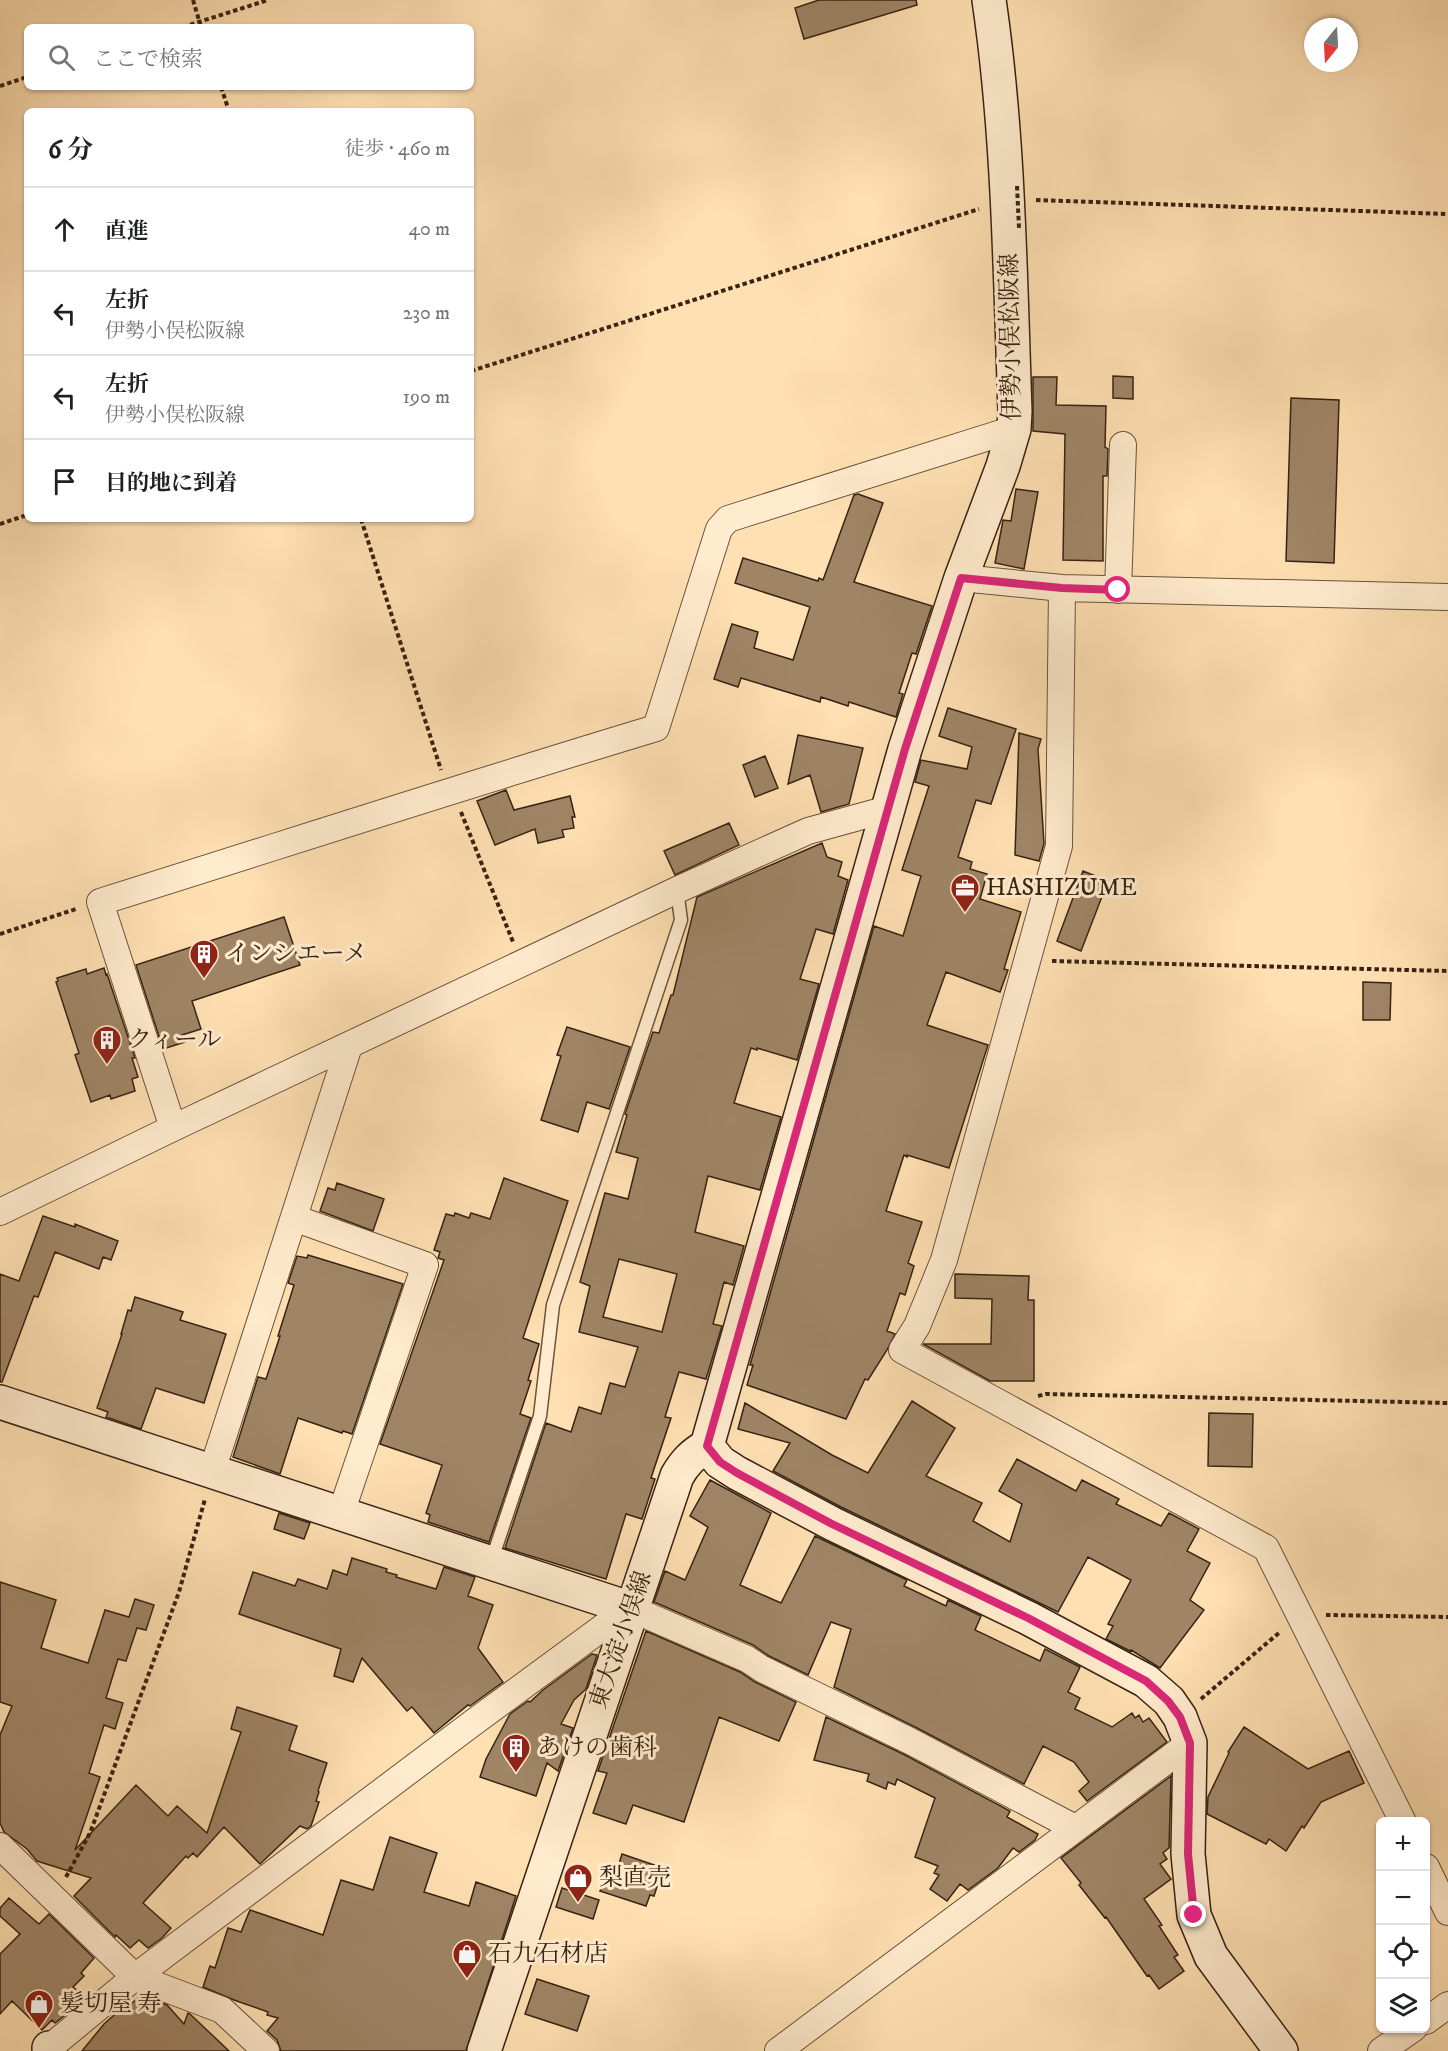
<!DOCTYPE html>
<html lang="ja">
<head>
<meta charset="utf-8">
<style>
	body { margin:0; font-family:"IM FELL DW Pica","Noto Serif JP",serif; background:#f6f6f6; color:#202124 }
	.controls { position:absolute; right:18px; bottom:18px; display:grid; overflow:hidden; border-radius:9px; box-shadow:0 2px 4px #0004 }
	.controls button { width:54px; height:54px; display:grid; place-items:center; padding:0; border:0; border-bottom:2px solid #e0e0e0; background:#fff; color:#202124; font:30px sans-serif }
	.compass { position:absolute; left:1304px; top:18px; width:54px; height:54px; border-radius:50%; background:#fff; box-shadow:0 2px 4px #0004; rotate:198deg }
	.stop { position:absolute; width:18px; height:18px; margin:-14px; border:4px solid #db2777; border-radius:50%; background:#fff }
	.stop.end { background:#db2777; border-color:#fff; box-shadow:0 2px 6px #0008 }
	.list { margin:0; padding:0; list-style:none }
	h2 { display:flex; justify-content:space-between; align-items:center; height:78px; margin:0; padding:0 24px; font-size:26px }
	h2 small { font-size:20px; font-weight:400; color:#757577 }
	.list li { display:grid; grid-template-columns:39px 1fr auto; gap:18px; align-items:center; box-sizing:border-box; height:84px; padding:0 24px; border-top:2px solid #e0e0e0 }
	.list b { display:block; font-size:22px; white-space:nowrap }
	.list p { margin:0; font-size:20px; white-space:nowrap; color:#757577 }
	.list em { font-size:20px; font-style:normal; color:#757577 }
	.icon { flex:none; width:33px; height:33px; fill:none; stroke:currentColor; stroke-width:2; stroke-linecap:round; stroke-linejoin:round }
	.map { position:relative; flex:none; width:1448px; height:2051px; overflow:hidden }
	.search { position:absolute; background:#fff; box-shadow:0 2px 4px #0004; left:24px; top:24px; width:450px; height:66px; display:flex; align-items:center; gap:15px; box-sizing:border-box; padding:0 21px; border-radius:9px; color:#757577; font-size:22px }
	.panel { position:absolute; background:#fff; box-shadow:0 2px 4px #0004; left:24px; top:108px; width:450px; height:414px; border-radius:9px }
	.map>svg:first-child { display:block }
	.building { fill:#9f8566; stroke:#382213; stroke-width:1.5; fill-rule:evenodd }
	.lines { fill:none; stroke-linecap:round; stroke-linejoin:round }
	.lane-casing { stroke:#6a523b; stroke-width:15 }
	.street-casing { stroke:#6a523b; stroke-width:28 }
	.secondary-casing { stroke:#382213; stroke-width:36 }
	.path { stroke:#382213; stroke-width:4; stroke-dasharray:4.5 3; stroke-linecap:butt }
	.lane { stroke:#ffebcd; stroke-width:12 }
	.street { stroke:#ffebcd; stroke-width:26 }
	.secondary { stroke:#ffebcd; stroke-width:33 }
	.path-bridge { stroke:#382213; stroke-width:4; stroke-dasharray:4.5 3; stroke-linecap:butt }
	.route { stroke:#db2777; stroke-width:8 }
	.labels { text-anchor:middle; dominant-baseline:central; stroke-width:6; stroke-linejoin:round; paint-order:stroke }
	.street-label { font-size:24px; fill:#382213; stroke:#ffebcd }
	.poi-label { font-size:24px; fill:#382213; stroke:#ffebcd; text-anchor:start }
</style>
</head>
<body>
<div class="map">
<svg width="1448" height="2051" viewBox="0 0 1448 2051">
	<rect width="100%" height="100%" fill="#ffe0b2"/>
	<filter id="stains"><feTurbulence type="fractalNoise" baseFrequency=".00333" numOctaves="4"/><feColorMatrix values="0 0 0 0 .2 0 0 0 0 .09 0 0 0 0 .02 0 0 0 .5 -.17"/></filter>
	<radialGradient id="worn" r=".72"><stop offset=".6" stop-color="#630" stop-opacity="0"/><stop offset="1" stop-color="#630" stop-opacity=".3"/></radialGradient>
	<path class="building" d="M819,0H916L917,5L804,39L795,8Z
		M1113,376L1133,377V399L1113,398Z
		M1033,377H1057L1056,405L1106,406L1105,447L1108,449L1107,476H1103V561L1063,560L1065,434L1033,431Z
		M1291,398L1339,400L1334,563L1286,561Z
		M1016,489L1038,492L1024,569L995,563L1003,520L1011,521Z
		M858,494L883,503L854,582L932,606L916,654L912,653L899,693L903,694L896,717L849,702L848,706L821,697L820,702L741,678L738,687L714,679L732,624L758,632L754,648L793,660L810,607L735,583L743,558L818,581L819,578L823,580L854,495Z
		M948,708L1016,729L991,804L976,800L958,857L972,862L970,869L987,874L980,899L1021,912L1004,969L1008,970L1000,992L946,972L927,1025L988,1045L949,1168L907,1155V1157L904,1155L886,1211L922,1222L908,1263L914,1266L905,1295L900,1293L887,1331L895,1334L887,1350L868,1380L865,1379L846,1419L747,1385L753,1365H750L874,926L903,936L921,876L902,870L929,786L915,782L921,760L967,769L972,747L939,736Z
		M1019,733L1041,739L1038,749L1044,844L1039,861L1015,855Z
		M798,735L863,748L849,804L821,812L810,775L788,784Z
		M765,756L778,788L755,797L743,765Z
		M506,790L514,810L570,796L575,817H572L574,828L562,830L564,837L538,843L535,829L495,845L477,801Z
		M729,823L739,845L675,875L664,851Z
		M822,843L827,857L842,862L838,876L848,880L833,934L816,929L800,979L819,984L797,1060L757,1048V1050L751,1048L734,1103L781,1117L760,1190L708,1176L695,1232L744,1246L733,1285L724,1282L713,1324L722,1326L706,1379L679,1372L665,1417L671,1418L651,1478L655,1479L642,1519L626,1514L606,1579L505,1548L546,1423L571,1432L579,1407L601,1414L610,1383L625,1387L638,1347L579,1332L590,1286L580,1282L605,1193L628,1199L638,1158L616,1152L627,1115L625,1114L646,1052L653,1032L659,1033L671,995H673L697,897ZM619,1259L677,1274L662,1332L603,1317Z
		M1083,871L1108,881L1081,951L1057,941Z
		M284,917L300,965L192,1001L201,1029L182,1035L185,1042L163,1049L136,965Z
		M104,968L106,975L107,974L135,1058H132L138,1077L132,1079L135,1091L111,1099L110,1095L91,1102L75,1055L79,1053L56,982L58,981L57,978L86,969L87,974Z
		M1363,982L1391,983L1390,1020H1363Z
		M567,1027L630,1047L609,1109L587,1102L578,1132L541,1120L561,1056L557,1055Z
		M504,1178L568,1201L523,1338L539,1344L528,1380L531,1381L520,1414L531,1418L489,1542L428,1522L430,1515L426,1513L442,1465L380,1444L444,1260L438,1258L440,1252L434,1250L446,1214L454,1216L455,1213L469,1218L471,1213L490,1219Z
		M337,1183L384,1199L373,1231L320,1211L328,1188L335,1190Z
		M43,1216L75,1227V1224L118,1241L111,1260L103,1257L99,1269L55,1252L38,1297L34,1296L2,1382H0V1274L19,1281Z
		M308,1255L403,1284L352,1434L343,1431L342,1433L298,1418L280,1474L233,1457L258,1377L266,1379L280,1336H278L294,1285L288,1283L297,1256L307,1258Z
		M955,1274L1029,1276L1028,1300H1034V1381H990L923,1344H991L992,1299L955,1298Z
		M135,1297L183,1312L180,1320L226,1334L204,1403L156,1388L141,1429L106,1417L108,1412L97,1408L122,1334H121L128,1310L131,1311Z
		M912,1401L955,1428L926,1476L982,1503L973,1521L1010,1542L1022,1504L999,1491L1017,1459L1076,1491L1082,1480L1119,1499L1116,1504L1161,1526L1169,1513L1199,1529L1187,1551L1210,1563L1190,1600L1204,1610L1160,1668L1131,1650L1130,1651L1106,1639L1113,1626L1108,1624L1131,1580L1088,1557L1058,1612L841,1507L773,1471L790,1443L738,1429L745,1403L832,1455L868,1473Z
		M1209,1413L1253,1414L1252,1467L1208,1466Z
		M710,1480L771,1513L740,1585L781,1603L815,1536L907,1580L904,1586L946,1606L948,1600L981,1616L975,1630L1040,1661L1045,1649L1080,1667L1068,1692L1080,1698L1075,1709L1112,1727L1132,1713L1135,1718L1139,1715L1143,1722L1149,1718L1167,1742L1087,1801L1079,1791L1089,1782L1074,1762L1043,1746L1024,1784L917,1728L834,1687L851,1629L831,1622L808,1675L769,1656L753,1645L654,1602L665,1571L685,1580L708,1527L690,1516Z
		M279,1513L310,1523L304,1539L274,1529Z
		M352,1558L387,1569L386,1572L397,1575L396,1577L436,1589L444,1567L475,1577L468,1596L493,1605L478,1648L503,1682L470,1706L468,1705L434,1733L412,1707L407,1711L362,1658L353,1682L334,1676L341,1649L239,1614L253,1572L295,1586L298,1579L327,1589L333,1570L347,1575Z
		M0,1582L56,1600L41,1648L88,1663L105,1610L129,1617L135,1599L154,1605L146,1630L137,1628L126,1661L118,1659L106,1698L123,1703L115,1729L104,1725L89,1773L100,1777L75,1850L136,1785L168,1816L177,1806L207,1833L241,1732L231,1729L237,1707L297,1726L289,1750L327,1763L318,1791L319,1792L316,1801L319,1802L311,1826L307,1829L300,1826L260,1864L224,1827L197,1857L193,1853L188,1858L186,1856L143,1903L171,1928L162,1938L148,1948L139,1940L130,1948L116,1935L115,1937L74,1896L91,1878L37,1861L27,1849L4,1832L0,1823V1735L12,1706L0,1702Z
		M646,1631L740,1672L755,1682L796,1702L779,1741L719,1717L684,1822L633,1805L626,1824L593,1813L607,1773L598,1771Z
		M592,1654L597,1655L586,1689L574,1700L561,1724L573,1728L558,1771L547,1763L536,1796L480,1777L486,1759L510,1714L528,1701L530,1702L543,1690Z
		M826,1717L903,1754L1010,1811L1007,1817L1038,1834L1035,1840L1019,1852L1013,1848L998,1868L968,1890L960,1884L947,1901L930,1889L939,1875L934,1873L938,1866L915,1857L935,1798L897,1779L895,1785L888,1782L886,1789L867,1781L869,1774L814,1760Z
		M1244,1727L1308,1769L1349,1751L1364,1783L1321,1802L1304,1828L1302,1826L1286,1851L1269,1839L1266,1844L1207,1814L1208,1797L1229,1753L1228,1752Z
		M1171,1776L1169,1848L1163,1853L1167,1859L1160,1864L1171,1879L1144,1899L1162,1925L1159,1926L1178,1955L1174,1957L1184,1971L1159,1989L1149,1975L1147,1976L1106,1917L1105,1918L1079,1885L1081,1883L1061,1858Z
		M390,1837L437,1853L424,1892L469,1906L476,1882L516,1896L466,2051H281L277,2040L267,2031L278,2018L267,2015L268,2012L234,2000L203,1987L210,1966L215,1968L228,1928L241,1932L250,1910L323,1935L341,1880L373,1890Z
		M622,1854L663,1868L654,1896L650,1895L646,1906L600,1891L609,1864L618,1867Z
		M562,1888L599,1900L593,1919L556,1907Z
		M9,1898L39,1924L49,1914L94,1958L81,1973L84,1976L73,1987L83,1996L64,2016L55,2023L52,2020L42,2030L12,2001L0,2014V1954L20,1934L0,1916V1908Z
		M537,1979L589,1996L577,2031L525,2014Z
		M141,1995L167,2005L184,2024L188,2013L190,2014L229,2051H82L104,2024L121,2009L123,2011Z"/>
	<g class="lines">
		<g class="lane-casing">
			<path id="lane" d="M491,1562L540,1416L553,1305L681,920L677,890"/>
		</g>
		<g class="street-casing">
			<path id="street" d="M961,578L1062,588L1448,597
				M1062,588L1059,846L944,1260L917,1326L902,1350L1266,1548L1403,1822
				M1118,590L1123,445
				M173,1128L100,902C285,844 470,784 656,728L719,529L728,519L1014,429
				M0,1212L173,1128L677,890L808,831L888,809
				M294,1218L425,1265L341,1513
				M212,1471L349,1046
				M0,1846L135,1977L222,2010L266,2051
				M1426,1867L1448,1912
				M1426,2021L1448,2005
				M49,2048L135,1977L474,1722L606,1625L632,1609L747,1659L762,1669L910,1741L1075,1828
				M778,2051L1190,1743
				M1381,2051L1414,2028"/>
		</g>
		<g class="secondary-casing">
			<path id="secondary" d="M0,1402L632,1609
				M707,1446L905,749L961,578L1003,466L1014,429L1015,411C1010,274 1009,136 989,0
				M707,1446L720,1462L737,1473L833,1524L1028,1618L1146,1681L1169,1701L1180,1717L1190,1743L1188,1854L1194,1915L1211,1956L1281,2051
				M49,2048L50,2051
				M484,2051L677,1476C685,1462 693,1454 707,1446"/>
		</g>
		<path class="path" d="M193,0L201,27
			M183,27L268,0
			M0,86L27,77
			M221,87L229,111
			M1036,200L1448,214
			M471,371L979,209
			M361,519L441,770
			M0,524L27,515
			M461,812L513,942
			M0,934L76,909
			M1052,961L1448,971
			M1038,1396L1046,1394L1448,1403
			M1326,1615L1448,1617
			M1201,1699L1280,1632
			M66,1877L90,1833L179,1592L205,1499"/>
		<use href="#lane" class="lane"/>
		<use href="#street" class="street"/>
		<use href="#secondary" class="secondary"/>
		<path class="path-bridge" d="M1017,186L1019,228"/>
	</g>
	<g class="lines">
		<path class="route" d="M1118,590L1062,588L961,578L905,749L707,1446L720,1462L737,1473L832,1524L1028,1618L1146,1681L1168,1701L1180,1717L1190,1743L1188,1854L1194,1915"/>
	</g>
	<defs>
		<g id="office-pin" transform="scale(1.5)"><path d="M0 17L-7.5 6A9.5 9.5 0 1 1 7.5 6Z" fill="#8f2418" stroke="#ffebcd"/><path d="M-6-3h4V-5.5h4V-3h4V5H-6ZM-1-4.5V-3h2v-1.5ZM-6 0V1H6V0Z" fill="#fff"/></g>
		<g id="building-pin" transform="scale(1.5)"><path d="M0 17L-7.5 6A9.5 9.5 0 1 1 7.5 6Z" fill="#8f2418" stroke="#ffebcd"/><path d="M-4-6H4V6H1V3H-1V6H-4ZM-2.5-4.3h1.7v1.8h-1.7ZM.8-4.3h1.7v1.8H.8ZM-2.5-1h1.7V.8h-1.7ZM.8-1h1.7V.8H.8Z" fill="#fff"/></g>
		<g id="shop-pin" transform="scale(1.5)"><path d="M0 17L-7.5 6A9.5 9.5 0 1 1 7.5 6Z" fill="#8f2418" stroke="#ffebcd"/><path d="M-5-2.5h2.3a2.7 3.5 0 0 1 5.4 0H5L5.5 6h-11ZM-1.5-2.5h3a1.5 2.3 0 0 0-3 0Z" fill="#fff"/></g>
	</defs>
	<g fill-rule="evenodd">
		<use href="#office-pin" x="965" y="888"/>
		<use href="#building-pin" x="204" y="954"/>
		<use href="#building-pin" x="107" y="1040"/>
		<use href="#building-pin" x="516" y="1748"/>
		<use href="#shop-pin" x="578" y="1878"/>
		<use href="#shop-pin" x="467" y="1954"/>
		<use href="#shop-pin" x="39" y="2004"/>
	</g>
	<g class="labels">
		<g class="street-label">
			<text transform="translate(1011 337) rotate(-91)">伊勢小俣松阪線</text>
			<text transform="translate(621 1640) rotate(-71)">東大淀小俣線</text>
		</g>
		<g class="poi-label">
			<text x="986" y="888">HASHIZUME</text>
			<text x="225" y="954">インシエーメ</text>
			<text x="128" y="1040">クィール</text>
			<text x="537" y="1748">あけの歯科</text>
			<text x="599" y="1878">梨直売</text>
			<text x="488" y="1954">石九石材店</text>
			<text x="60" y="2004">髪切屋 寿</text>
		</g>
	</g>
	<rect width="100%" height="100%" filter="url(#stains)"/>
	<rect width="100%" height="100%" fill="url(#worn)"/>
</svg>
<div class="controls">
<button>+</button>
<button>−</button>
<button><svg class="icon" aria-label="locate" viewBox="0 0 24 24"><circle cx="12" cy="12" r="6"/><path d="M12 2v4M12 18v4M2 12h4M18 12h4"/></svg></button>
<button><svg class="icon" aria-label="layers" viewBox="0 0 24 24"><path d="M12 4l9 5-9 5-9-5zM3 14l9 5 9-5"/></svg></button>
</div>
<svg class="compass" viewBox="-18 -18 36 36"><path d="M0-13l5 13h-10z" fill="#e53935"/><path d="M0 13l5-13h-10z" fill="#757577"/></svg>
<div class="stop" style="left:1118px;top:590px"></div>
<div class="stop end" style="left:1194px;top:1915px"></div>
<div class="search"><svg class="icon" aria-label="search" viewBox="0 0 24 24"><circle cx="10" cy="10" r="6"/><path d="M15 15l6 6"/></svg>ここで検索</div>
<section class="panel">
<h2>6 分<small>徒歩 · 460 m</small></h2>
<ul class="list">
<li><svg class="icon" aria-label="ahead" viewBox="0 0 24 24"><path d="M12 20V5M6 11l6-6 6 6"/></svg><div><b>直進</b></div><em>40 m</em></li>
<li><svg class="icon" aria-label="left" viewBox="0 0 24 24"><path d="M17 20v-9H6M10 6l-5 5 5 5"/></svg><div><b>左折</b><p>伊勢小俣松阪線</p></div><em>230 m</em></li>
<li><svg class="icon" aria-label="left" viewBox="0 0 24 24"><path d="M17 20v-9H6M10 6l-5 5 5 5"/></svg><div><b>左折</b><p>伊勢小俣松阪線</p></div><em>190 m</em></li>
<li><svg class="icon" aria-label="arrive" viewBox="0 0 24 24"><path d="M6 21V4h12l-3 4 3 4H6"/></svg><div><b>目的地に到着</b></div></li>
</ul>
</section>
</div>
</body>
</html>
